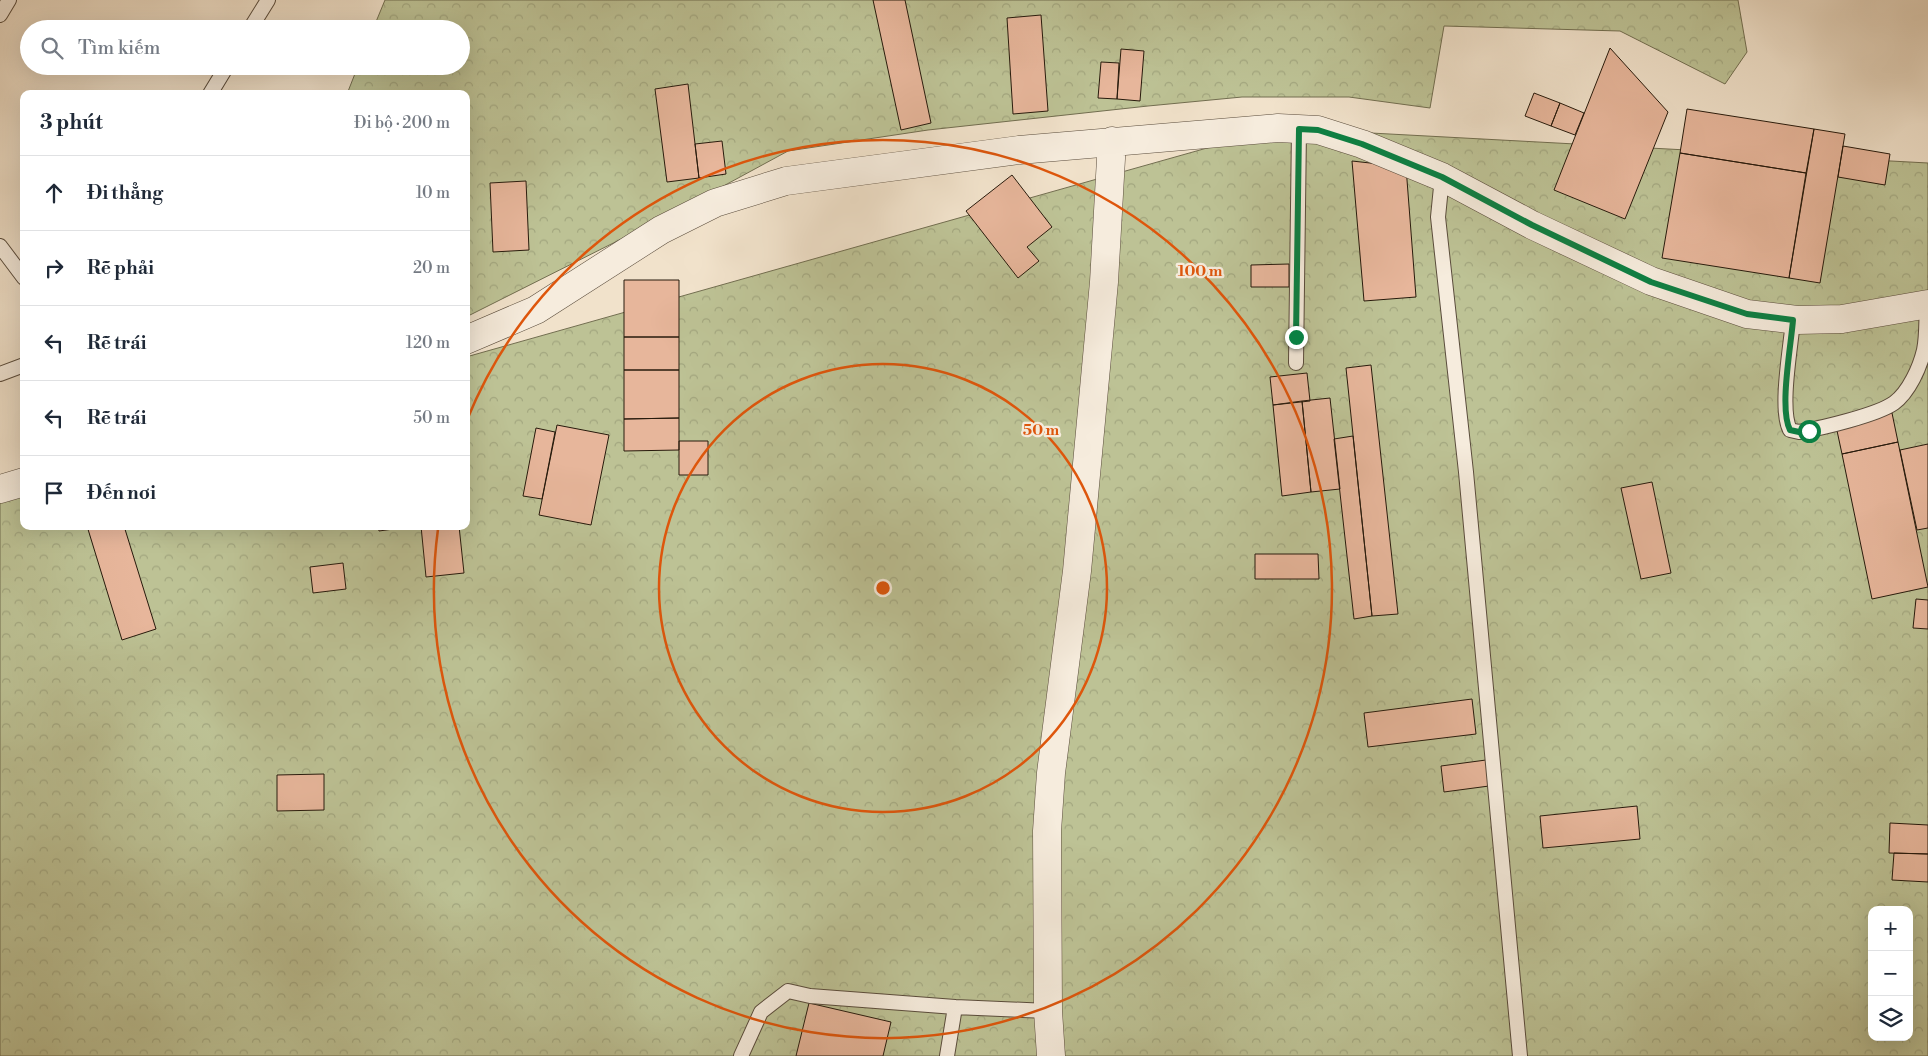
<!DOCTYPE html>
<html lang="vi">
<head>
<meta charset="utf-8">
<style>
	body { margin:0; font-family:"Libre Bodoni",serif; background:#f6f6f7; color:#1f2937 }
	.controls { position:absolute; right:15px; bottom:15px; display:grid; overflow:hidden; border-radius:10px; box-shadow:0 5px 20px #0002 }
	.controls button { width:45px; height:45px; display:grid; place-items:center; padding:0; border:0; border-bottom:1px solid #e0e1e3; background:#fff; color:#1f2937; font:25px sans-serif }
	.stop { position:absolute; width:15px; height:15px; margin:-11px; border:4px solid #0b8043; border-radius:50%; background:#fff }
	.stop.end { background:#0b8043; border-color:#fff; box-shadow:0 1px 5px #0008 }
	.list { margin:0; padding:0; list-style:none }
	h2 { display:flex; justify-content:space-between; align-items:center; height:65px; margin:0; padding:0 20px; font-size:21px }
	h2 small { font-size:16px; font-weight:400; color:#747a83 }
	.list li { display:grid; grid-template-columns:32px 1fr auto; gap:15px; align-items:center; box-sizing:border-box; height:75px; padding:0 20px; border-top:1px solid #e0e1e3 }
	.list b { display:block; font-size:19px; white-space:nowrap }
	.list em { font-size:16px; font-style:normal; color:#747a83 }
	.icon { flex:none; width:28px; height:28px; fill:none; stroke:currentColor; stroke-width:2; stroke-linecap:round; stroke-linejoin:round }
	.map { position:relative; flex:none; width:1928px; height:1056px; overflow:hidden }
	.search { position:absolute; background:#fff; box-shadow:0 5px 20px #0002; left:20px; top:20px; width:450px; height:55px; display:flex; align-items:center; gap:12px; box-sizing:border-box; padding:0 18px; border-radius:28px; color:#747a83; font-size:19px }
	.panel { position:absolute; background:#fff; box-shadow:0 5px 20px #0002; left:20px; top:90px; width:450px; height:440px; border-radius:10px }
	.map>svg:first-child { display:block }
	.forest { fill:url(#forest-crowns); stroke:#726e50; fill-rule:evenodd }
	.building { fill:#e7b69b; stroke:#271a0c }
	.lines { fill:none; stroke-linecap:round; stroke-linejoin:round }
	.lane-casing { stroke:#5a4c3c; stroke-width:16 }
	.street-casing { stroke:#5a4c3c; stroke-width:29 }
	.lane { stroke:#f6ecdd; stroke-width:14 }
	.street { stroke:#f6ecdd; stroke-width:28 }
	.route { stroke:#0b8043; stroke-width:6 }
	.ring { fill:none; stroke:#de560c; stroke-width:2.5 }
	.centre { fill:#de560c; stroke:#f6ecdd; stroke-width:2.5 }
	.ring-label { font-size:15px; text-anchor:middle; font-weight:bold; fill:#de560c; stroke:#f6ecdd; stroke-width:4.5; stroke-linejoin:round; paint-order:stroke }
</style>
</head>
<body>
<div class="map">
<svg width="1928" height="1056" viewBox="0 0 1928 1056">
	<defs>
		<pattern id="forest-crowns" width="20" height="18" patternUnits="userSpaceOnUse" patternTransform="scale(1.25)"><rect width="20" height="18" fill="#bdc295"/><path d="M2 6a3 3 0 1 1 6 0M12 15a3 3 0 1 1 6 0" fill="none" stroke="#a2a67f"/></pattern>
	</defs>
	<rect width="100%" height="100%" fill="#f1e2cb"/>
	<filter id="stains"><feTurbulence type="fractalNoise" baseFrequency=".004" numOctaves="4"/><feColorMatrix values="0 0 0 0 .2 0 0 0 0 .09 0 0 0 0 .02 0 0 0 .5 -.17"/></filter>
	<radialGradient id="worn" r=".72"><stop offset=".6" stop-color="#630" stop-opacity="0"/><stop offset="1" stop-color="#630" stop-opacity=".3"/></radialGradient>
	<path class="forest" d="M385,0H1738L1747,52L1725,84L1620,31L1444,26L1430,108L1349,97H1242L1148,106L928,130L788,151L681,209L466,317V94H347L358,66H461V29H373Z
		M1278,128L1928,163V1056H0V488L24,482V526H466V357ZM1872,910H1909V1037H1872Z"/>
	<path class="building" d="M873,0H905L931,123L901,130Z
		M1041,15L1048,111L1013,114L1007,18Z
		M1610,48L1668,112L1625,219L1554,190Z
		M1121,49L1144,51L1140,101L1117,99Z
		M1101,62L1119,63L1117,99L1098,98Z
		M688,84L699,178L667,182L655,89Z
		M1534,93L1560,103L1551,126L1525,116Z
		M1560,103L1584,113L1575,135L1551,126Z
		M1687,109L1814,129L1806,173L1680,153Z
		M1814,129L1845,134L1820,283L1789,278Z
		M722,141L726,174L699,178L695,144Z
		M1843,146L1890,154L1885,185L1838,177Z
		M1680,153L1806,173L1789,278L1662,258Z
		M1352,161L1406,167L1416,297L1364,301Z
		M1012,175L1052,227L1027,247L1039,261L1018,278L966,211Z
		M526,181L529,250L493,252L490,183Z
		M1289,264V287H1251V265Z
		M624,280H679V337H624Z
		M624,337H679V370H624Z
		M1371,365L1398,614L1372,616L1346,368Z
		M624,370H679V418L624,419Z
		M1307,373L1310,401L1273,405L1270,377Z
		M1330,398L1340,489L1311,492L1302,401Z
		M1302,401L1311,492L1282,496L1273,405Z
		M1892,413L1898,442L1842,454L1836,426Z
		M679,418V450L624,451V419Z
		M557,425L609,435L591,525L539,515Z
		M536,428L555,432L542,499L523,496Z
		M1353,436L1372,616L1354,619L1334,439Z
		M679,441H708V475H679Z
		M1898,442L1928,587L1872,599L1842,454Z
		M1928,444V528L1917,530L1900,450Z
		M1652,482L1671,573L1641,579L1621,488Z
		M87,526H124L156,629L122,640Z
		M378,526H415L379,531Z
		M421,526H459L464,573L426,577Z
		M1255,554H1318L1319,579H1255Z
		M343,563L346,589L313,593L310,567Z
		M1916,599L1928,600V629L1913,628Z
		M1472,699L1476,734L1368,747L1364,713Z
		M1486,760L1489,786L1444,792L1441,766Z
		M324,774V810L277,811V775Z
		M1637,806L1640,839L1543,848L1540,816Z
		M1890,823L1928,825V854L1889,853Z
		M1894,853L1928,854V882L1892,880Z
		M809,1003L891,1022L883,1056H796Z"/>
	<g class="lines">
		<g class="lane-casing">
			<path id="lane" d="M0,15L9,0
				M250,29L268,0
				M210,94L227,66
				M1442,177L1438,217L1466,472L1520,1056
				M0,246L24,278
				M1793,320C1791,346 1779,409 1790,430L1799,432C1822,428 1877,415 1894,403C1909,392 1920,367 1924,350C1927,336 1926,319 1927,304
				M1296,363L1299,129
				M0,374L24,365
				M741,1056L761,1012L788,991L810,996L955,1007
				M947,1056L955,1007L1048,1011"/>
		</g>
		<g class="street-casing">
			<path id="street" d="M466,340L536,310L661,230L715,203L786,181L1019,150L1278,128L1318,130L1362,144L1442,177L1532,225L1651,281L1747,314L1797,320L1842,319L1928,304
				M0,489L24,482
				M1051,1056L1048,1011L1047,831L1051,773L1077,571L1104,282L1112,141"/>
		</g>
		<use href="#lane" class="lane"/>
		<use href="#street" class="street"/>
	</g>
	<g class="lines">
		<path class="route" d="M1296,337L1299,129L1318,130L1362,144L1442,177L1532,225L1651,282L1747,314L1793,320C1791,346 1779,409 1790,430L1799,432L1809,431"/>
	</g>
	<g class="ring">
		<circle cx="883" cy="588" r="224"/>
		<path d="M467 420A449 449 0 1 1 438 529"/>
	</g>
	<circle cx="883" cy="588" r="8" class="centre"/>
	<g class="ring-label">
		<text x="1200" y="276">100 m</text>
		<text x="1041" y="435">50 m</text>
	</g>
	<rect width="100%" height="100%" filter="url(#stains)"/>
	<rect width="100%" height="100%" fill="url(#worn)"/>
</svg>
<div class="controls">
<button>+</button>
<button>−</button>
<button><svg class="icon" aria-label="layers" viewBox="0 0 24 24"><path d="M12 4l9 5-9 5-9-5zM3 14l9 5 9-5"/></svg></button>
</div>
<div class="stop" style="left:1809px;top:431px"></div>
<div class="stop end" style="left:1296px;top:337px"></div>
<div class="search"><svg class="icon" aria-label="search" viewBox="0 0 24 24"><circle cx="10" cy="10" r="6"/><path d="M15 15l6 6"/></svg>Tìm kiếm</div>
<section class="panel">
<h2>3 phút<small>Đi bộ · 200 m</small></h2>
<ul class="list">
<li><svg class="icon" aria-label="ahead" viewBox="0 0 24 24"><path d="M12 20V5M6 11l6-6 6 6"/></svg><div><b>Đi thẳng</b></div><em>10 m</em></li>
<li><svg class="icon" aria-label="right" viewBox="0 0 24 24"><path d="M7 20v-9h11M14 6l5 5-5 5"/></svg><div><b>Rẽ phải</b></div><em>20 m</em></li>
<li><svg class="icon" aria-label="left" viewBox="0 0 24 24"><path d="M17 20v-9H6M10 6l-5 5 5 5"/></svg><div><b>Rẽ trái</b></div><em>120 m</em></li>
<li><svg class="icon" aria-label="left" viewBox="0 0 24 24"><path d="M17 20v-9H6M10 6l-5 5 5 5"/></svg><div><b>Rẽ trái</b></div><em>50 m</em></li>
<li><svg class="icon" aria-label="arrive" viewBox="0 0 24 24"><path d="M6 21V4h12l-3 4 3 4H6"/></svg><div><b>Đến nơi</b></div></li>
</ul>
</section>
</div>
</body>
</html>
